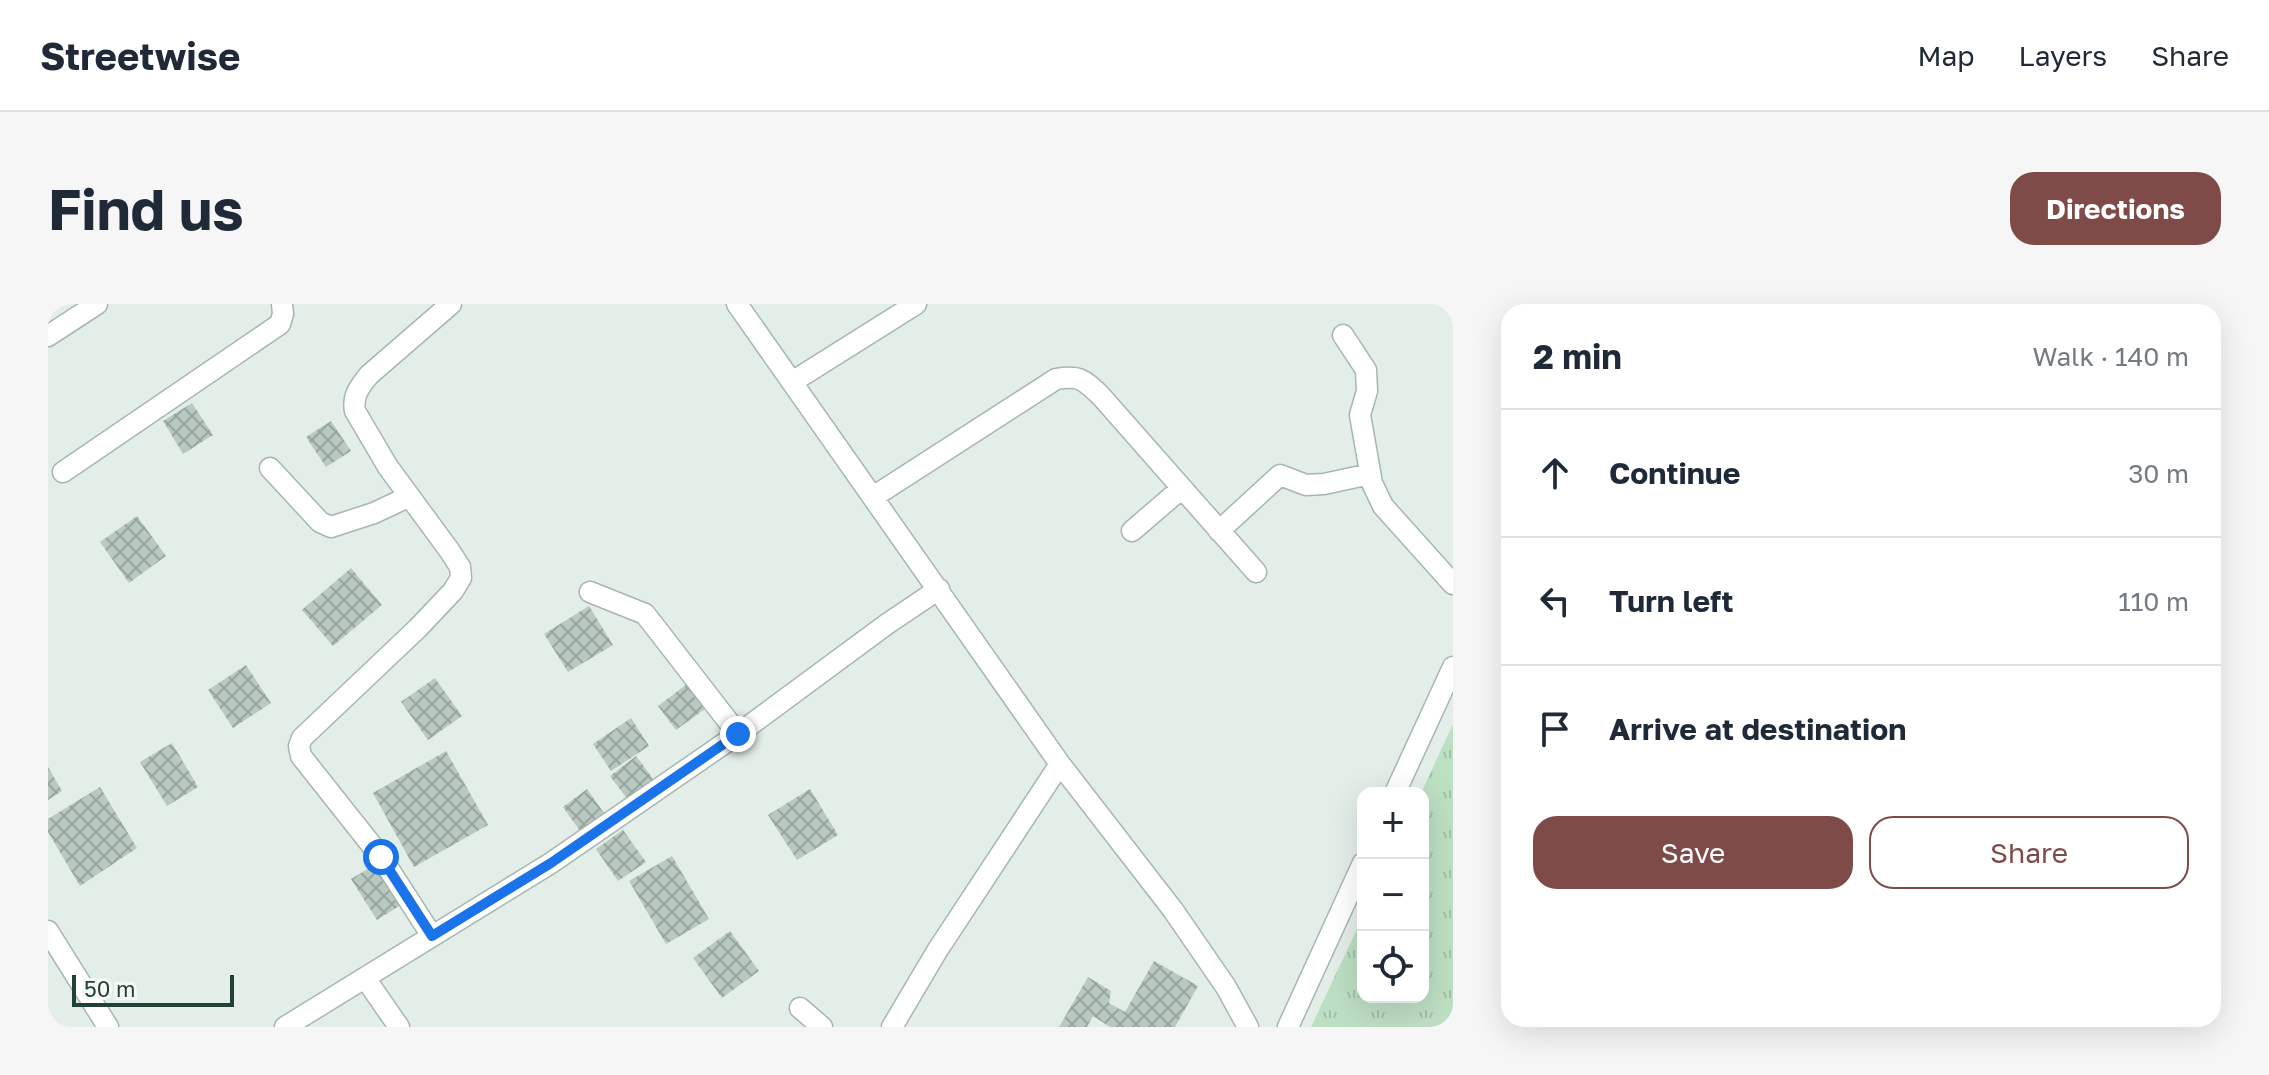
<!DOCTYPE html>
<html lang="en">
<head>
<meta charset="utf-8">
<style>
	body { margin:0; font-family:"Golos Text",sans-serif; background:#f6f6f7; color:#1f2937 }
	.controls { position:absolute; right:24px; bottom:24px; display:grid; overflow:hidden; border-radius:16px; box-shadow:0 8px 32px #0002 }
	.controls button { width:72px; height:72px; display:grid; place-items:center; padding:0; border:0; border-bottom:2px solid #e0e1e3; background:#fff; color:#1f2937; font:40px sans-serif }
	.scale { position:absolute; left:24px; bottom:20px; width:162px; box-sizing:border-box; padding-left:8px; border:4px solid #234036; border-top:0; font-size:22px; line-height:28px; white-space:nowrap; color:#234036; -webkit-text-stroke:6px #f5faf7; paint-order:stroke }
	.stop { position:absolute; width:24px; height:24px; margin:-18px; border:6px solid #1a73e8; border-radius:50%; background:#fff }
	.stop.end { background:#1a73e8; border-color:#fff; box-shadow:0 2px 8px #0008 }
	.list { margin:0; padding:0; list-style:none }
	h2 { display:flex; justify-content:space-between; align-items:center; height:104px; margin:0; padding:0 32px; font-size:34px }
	h2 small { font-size:26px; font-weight:400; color:#747a83 }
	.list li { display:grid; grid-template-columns:52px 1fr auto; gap:24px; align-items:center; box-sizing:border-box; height:128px; padding:0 32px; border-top:2px solid #e0e1e3 }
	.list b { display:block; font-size:30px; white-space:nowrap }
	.list em { font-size:26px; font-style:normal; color:#747a83 }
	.actions { display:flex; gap:16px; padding:24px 32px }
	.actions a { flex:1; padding:18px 0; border:2px solid #7f4b48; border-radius:24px; text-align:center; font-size:28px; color:#7f4b48 }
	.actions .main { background:#7f4b48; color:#fff }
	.icon { flex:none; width:44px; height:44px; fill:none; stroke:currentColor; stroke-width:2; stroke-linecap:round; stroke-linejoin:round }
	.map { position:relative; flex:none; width:1405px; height:723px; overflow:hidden; border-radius:24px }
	header { display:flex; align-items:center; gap:48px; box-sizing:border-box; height:112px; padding:0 40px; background:#fff; border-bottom:2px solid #e0e1e3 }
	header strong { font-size:38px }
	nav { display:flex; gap:44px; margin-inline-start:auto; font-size:28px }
	.intro { display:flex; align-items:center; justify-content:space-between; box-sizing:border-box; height:192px; padding:0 48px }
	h1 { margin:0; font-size:56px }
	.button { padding:20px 36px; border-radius:24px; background:#7f4b48; color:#fff; font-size:28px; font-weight:700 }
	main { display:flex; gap:48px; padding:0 48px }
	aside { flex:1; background:#fff; border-radius:24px; box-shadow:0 8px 32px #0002 }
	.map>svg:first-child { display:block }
	.grass { fill:url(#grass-tufts) }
	.building { fill:url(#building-cross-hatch) }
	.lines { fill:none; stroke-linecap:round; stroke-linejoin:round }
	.street-casing { stroke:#a6b6b0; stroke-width:23 }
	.street { stroke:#fff; stroke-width:20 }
	.route { stroke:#1a73e8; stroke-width:10 }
</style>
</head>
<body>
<header>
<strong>Streetwise</strong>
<nav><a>Map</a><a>Layers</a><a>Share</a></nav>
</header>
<div class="intro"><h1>Find us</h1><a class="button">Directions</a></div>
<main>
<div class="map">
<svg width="1405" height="723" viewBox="0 0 1405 723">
	<defs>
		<pattern id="grass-tufts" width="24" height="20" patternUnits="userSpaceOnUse" patternTransform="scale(2)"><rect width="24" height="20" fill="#bddfc3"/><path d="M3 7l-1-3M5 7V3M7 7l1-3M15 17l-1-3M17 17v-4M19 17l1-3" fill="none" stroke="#a2c0a8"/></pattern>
		<pattern id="building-cross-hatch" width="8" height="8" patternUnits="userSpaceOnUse" patternTransform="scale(2)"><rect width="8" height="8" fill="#b9c9c1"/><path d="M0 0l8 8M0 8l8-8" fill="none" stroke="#96a59e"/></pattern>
	</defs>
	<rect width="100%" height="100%" fill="#e4eee9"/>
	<path class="grass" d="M1405,420V723H1263L1315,612V693H1375V489H1373Z"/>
	<path class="building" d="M144,99L165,131L135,150L115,117Z
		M283,117L303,147L278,163L258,133Z
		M89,212L118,252L81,279L52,238Z
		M303,264L334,301L285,342L254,306Z
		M541,302L565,341L520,368L496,330Z
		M198,361L223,399L185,424L160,386Z
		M387,374L414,412L380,436L353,398Z
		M643,377L661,402L628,426L610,402Z
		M583,414L601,442L563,467L545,440Z
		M124,439L150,483L119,502L92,458Z
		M398,447L440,521L366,563L325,489Z
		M588,452L606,476L580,496L562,472Z
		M0,463L14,487L0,496Z
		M52,483L89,544L32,582L0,528V515Z
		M539,485L556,509L532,527L515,503Z
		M762,485L790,531L749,556L720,511Z
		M575,526L598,558L570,577L548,545Z
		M624,552L661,615L618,640L581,577Z
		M331,558L356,599L329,616L303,575Z
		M682,627L711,667L674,694L645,654Z
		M1106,657L1150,682L1127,723H1062L1045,712L1039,723H1011L1040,673L1063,687L1061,699L1077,708Z"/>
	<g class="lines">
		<g class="street-casing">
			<path id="street" d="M689,0L1012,460L1125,606L1178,683L1200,723
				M1295,31L1318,66L1319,87L1312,111L1324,179L1335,202L1405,280
				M0,32L49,0
				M744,78L868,0
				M222,164L272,218L283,223L326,209L360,193
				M15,168L232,20L235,10L234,0
				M825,193L1008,75C1031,71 1035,75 1052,91L1208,268
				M1084,227L1134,184
				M1171,227L1232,171L1258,181L1276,180L1322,170
				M542,288L597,310L690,430
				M1347,489L1405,363
				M0,627L60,723
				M384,632L333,553L253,452L251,442L254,434L370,324L405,287L413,274L412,263L401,246L340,163L307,107C304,92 312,82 321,71L403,0
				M317,674L351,723
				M752,704L774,723
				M237,723L503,559L690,430L839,320L891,285
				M844,723L889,647L1012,460
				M1240,723L1315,559"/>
		</g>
		<use href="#street" class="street"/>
	</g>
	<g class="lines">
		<path class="route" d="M333,553L384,632L503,559L690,430"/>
	</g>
</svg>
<div class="controls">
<button>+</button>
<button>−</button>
<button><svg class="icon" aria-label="locate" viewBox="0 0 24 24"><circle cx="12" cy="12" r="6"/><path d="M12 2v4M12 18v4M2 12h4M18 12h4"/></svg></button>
</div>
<div class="scale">50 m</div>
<div class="stop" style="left:333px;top:553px"></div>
<div class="stop end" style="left:690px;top:430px"></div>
</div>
<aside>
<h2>2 min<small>Walk · 140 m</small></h2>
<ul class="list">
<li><svg class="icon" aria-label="ahead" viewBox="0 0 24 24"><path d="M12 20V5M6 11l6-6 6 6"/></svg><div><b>Continue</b></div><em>30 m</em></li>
<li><svg class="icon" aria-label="left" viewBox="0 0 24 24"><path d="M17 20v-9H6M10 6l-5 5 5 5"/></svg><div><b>Turn left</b></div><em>110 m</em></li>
<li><svg class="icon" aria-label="arrive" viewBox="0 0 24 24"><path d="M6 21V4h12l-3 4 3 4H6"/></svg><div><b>Arrive at destination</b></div></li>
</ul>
<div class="actions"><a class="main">Save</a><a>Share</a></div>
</aside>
</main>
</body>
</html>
